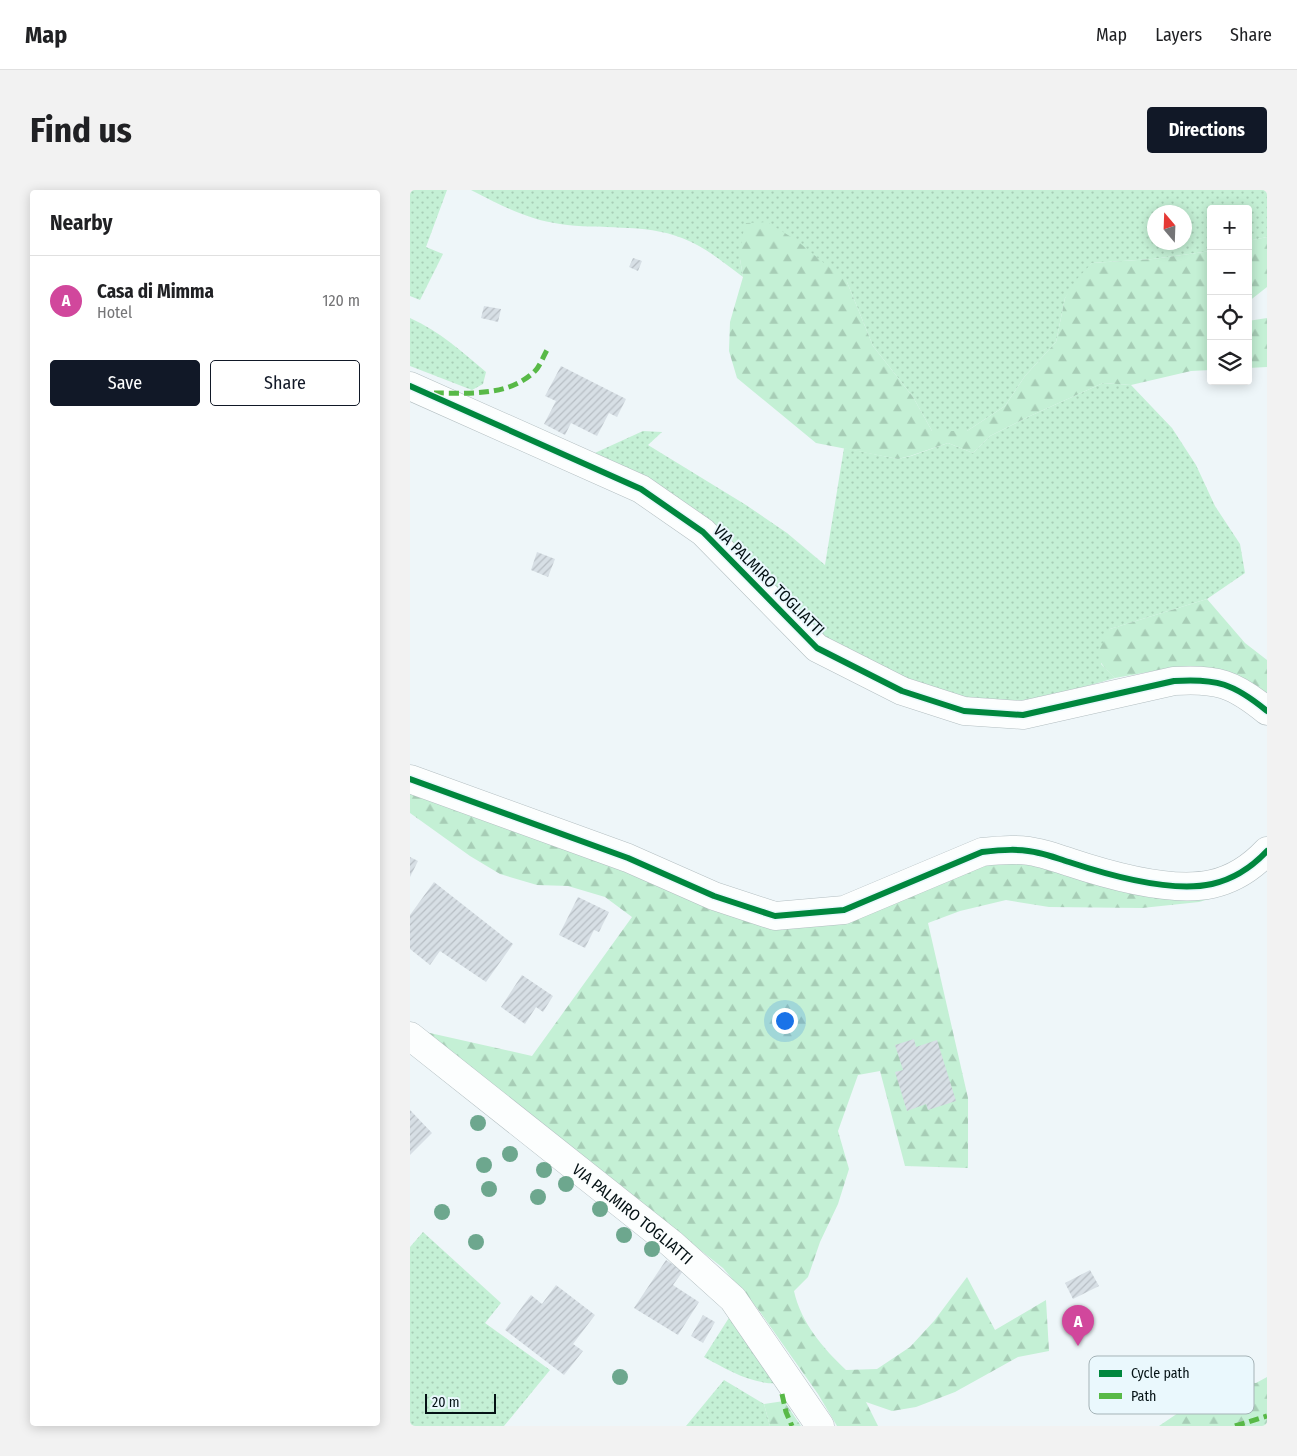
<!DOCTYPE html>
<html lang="en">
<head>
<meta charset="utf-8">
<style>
	body { margin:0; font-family:"Fira Sans Condensed",sans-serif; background:#f2f2f2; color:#202124 }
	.controls { position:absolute; right:15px; top:15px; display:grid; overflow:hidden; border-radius:5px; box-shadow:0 2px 12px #0003 }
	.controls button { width:45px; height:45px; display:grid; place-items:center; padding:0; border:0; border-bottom:1px solid #e0e0e0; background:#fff; color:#202124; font:25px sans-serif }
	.compass { position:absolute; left:737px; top:15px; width:45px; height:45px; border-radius:50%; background:#fff; box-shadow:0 2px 12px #0003; rotate:341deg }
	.scale { position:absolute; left:15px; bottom:12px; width:71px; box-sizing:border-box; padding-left:5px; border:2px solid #051215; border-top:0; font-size:14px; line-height:18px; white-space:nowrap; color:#051215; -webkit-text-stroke:4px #eaf8fd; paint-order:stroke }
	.you { position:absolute; left:374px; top:830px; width:18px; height:18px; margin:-12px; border:4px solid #fff; border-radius:50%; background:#1a73e8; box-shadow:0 0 0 8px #1a73e833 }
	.badge { display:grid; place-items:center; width:32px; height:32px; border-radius:50%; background:#111827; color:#fff; font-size:16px; font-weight:700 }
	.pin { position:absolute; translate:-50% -41px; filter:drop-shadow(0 1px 2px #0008) }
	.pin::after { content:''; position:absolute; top:26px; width:18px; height:15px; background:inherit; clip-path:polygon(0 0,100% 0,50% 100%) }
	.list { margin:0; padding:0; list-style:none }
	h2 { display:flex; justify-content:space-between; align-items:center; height:65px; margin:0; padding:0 20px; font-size:21px }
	h2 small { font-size:16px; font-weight:400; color:#757577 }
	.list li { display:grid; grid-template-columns:32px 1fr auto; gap:15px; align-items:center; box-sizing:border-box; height:90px; padding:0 20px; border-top:1px solid #e0e0e0 }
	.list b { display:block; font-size:19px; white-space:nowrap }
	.list p { margin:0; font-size:16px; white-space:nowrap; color:#757577 }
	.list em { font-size:16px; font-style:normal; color:#757577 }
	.actions { display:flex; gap:10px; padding:15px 20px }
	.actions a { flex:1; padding:11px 0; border:1px solid #111827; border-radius:5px; text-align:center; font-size:18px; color:#111827 }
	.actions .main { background:#111827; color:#fff }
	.icon { flex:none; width:28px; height:28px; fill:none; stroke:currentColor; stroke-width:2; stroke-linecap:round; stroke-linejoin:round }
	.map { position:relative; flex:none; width:857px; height:1236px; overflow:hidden; border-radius:5px }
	header { display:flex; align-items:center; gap:30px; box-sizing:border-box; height:70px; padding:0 25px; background:#fff; border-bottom:1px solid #e0e0e0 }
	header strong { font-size:24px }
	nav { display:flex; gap:28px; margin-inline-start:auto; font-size:18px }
	.intro { display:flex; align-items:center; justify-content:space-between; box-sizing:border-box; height:120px; padding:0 30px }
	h1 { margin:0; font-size:35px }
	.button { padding:12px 22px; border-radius:5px; background:#111827; color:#fff; font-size:18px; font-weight:700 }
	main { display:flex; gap:30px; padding:0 30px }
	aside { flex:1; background:#fff; border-radius:5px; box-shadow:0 2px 12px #0003 }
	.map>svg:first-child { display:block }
	.grass { fill:url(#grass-dots); fill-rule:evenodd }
	.forest { fill:url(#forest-firs) }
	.building { fill:url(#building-hatch) }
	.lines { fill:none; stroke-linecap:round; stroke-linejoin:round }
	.minor-casing { stroke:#b3bec1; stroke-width:29 }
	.minor { stroke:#fcfefe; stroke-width:28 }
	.quiet { stroke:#58b947; stroke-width:5; stroke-dasharray:10 5; stroke-linecap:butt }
	.cycleway-casing { stroke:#eaf8fd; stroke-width:9 }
	.cycleway { stroke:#00873e; stroke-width:6 }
	.tree { fill:#6da78e }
	.labels { text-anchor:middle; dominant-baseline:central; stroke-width:4; stroke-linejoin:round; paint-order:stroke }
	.street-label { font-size:16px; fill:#051215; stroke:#eaf8fd }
	.key { fill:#eaf8fd; stroke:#a5b3b7; stroke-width:1 }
	.key-label { font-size:14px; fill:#051215 }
</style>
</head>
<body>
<header>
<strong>Map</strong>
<nav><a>Map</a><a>Layers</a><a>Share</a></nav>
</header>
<div class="intro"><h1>Find us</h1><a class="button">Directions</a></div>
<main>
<aside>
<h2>Nearby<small></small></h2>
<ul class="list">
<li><span class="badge" style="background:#d1479c">A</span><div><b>Casa di Mimma</b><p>Hotel</p></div><em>120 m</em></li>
</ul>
<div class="actions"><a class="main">Save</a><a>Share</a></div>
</aside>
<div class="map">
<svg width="857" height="1236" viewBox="0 0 857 1236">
	<defs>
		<pattern id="grass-dots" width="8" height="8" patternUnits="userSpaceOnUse" patternTransform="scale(1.25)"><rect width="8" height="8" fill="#c4f0d5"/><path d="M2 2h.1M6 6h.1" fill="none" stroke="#a7cdb6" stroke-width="1.8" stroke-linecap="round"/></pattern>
		<pattern id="forest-firs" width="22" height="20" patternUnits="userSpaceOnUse" patternTransform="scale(1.25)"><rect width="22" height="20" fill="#c4f0d5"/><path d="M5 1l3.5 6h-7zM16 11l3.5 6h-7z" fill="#a7cdb6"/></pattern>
		<pattern id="building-hatch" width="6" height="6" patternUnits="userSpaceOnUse" patternTransform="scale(1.25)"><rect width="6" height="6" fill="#d7dfe5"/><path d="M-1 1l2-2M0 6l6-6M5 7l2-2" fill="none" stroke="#b7bec4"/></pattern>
	</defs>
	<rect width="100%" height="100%" fill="#eef6f9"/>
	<path class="grass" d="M0,0H37L16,57L33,64L10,110L0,106Z
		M61,0H857V47L838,51V19H801V61L743,69L682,73L655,108L646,152L615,186L595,216L557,241H522L503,207L463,156L437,92L330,69L333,87C313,72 295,57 272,48C234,33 190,40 150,34C118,30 90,15 61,0ZM744,22H774V52H744Z
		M0,128C31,142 51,161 76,182L73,194L62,200L0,176Z
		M693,193L721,195L762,238L786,275L805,316L830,354L835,383L797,409L700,439L691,474L705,488L639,507L597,512L547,506L488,488L432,460L176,267L233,241L252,242L238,255L336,315L377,343L415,375L434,258L488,269L501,266L538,253L563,263L580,246L620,226Z
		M13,1042L91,1113L75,1133L140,1180L94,1236H0V1057Z
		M322,1123L372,1193C344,1196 318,1180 294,1167Z
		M314,1190L354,1214L360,1236H276Z"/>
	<path class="forest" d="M357,32L386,50L437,92L463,156L503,207L522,241H557L595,216L615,186L646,152L655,108L666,90L682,73L743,69L801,61V180L781,181L721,195L693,193L620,226L580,246L563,263L538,253L500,266L488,269L406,253L327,188L319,161L320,132L333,87L330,69L332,47L336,33Z
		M857,47V97L838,112V51Z
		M857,128V177L838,178V131Z
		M797,409L835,453L857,470V510L766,477L705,488C682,466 686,466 700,439Z
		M0,596L362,732L572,668L820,703L789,712L732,718L639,717L596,710L550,721L518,733L558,908V978L495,976L470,881L448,885L428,941L439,979L428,1014L410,1052L398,1087L384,1101C391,1133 413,1158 436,1180L467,1179L500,1157L524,1131L557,1087L585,1140L636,1110L639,1161L608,1167L545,1202L506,1217L482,1221L456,1212L468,1236H427L408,1204L348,1119L313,1078L168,964L2,839L122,866L222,727L195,707L158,696L127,695L90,684L60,666L0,623Z
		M857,1187V1236H749L815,1191L846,1193Z
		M374,1211L391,1236H360L354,1214Z"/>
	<path class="building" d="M223,68L232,71L228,81L219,77Z
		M74,116L91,119L88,132L71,128Z
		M151,176L216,209L207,227L199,223L187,246L161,233L155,245L134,234L146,211L135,206Z
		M127,362L145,369L138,387L121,380Z
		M0,667L8,671L0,687Z
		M24,692L103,754L76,792L30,761L20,775L0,759V725Z
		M168,707L199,722L189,742L184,740L175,758L149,745Z
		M112,785L143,806L133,822L126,817L115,834L91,817Z
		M504,849L506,857L527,850L546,911L518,920L516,914L497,921L485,882L493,880L485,855Z
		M0,920L22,943L0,965Z
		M256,1070L273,1081L263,1095L289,1112L268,1145L224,1118Z
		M680,1080L689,1096L663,1109L655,1093Z
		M146,1095L185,1125L163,1154L173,1161L154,1185L95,1140L121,1105L132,1114Z
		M293,1125L305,1132L293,1153L281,1146Z"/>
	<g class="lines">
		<g class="minor-casing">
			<g id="minor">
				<path d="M0,196L231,299L293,342L407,458L492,501L554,521L613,525L764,491C807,488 824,494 857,521"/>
				<path d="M0,589L218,668L304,706L365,726L434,720L572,662C590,660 611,658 629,663C639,665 649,669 659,672C698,685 761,703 802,694C824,689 842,677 857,661"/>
				<path id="s1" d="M0,846L262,1054L323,1109L410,1236"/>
			</g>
		</g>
		<use href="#minor" class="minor"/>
		<path class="quiet" d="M24,203C58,203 99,207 125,181C130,176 133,167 137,160
			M372,1204L376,1222L382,1236
			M825,1236L857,1226"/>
		<g class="cycleway-casing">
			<path id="cycleway" d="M0,196L231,299L293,342L407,458L492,501L554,521L613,525L764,491C807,488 824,494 857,521
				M0,589L218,668L304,706L365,726L434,720L572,662C590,660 611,658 629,663C639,665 649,669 659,672C698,685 761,703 802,694C824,689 842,677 857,661"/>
		</g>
		<use href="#cycleway" class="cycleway"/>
	</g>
	<g class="tree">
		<circle cx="68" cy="933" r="8"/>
		<circle cx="100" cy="964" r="8"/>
		<circle cx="74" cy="975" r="8"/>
		<circle cx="134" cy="980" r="8"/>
		<circle cx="156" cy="994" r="8"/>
		<circle cx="79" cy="999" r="8"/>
		<circle cx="128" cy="1007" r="8"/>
		<circle cx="190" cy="1019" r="8"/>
		<circle cx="32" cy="1022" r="8"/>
		<circle cx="214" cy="1045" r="8"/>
		<circle cx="66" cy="1052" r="8"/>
		<circle cx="242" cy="1059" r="8"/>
		<circle cx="210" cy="1187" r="8"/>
	</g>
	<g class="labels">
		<g class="street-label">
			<text transform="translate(359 390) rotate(45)">VIA PALMIRO TOGLIATTI</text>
			<text stroke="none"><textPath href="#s1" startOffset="285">VIA PALMIRO TOGLIATTI</textPath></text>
		</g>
	</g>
	<rect x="679" y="1166" width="165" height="58" rx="8" class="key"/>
	<rect x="689" y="1180" width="23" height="7" fill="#00873e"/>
	<rect x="689" y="1203" width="23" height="6" fill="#58b947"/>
	<g class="key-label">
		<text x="721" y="1188">Cycle path</text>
		<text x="721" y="1211">Path</text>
	</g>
</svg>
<div class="controls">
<button>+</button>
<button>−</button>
<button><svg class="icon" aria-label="locate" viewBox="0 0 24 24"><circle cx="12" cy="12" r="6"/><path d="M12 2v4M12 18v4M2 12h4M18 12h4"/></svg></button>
<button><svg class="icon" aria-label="layers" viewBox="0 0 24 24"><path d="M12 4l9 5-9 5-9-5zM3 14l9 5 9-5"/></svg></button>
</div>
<svg class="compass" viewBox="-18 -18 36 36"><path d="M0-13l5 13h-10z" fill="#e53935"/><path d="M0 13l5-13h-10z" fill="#757577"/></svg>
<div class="scale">20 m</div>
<div class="you"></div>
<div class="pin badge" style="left:668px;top:1156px;background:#d1479c">A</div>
</div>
</main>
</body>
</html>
